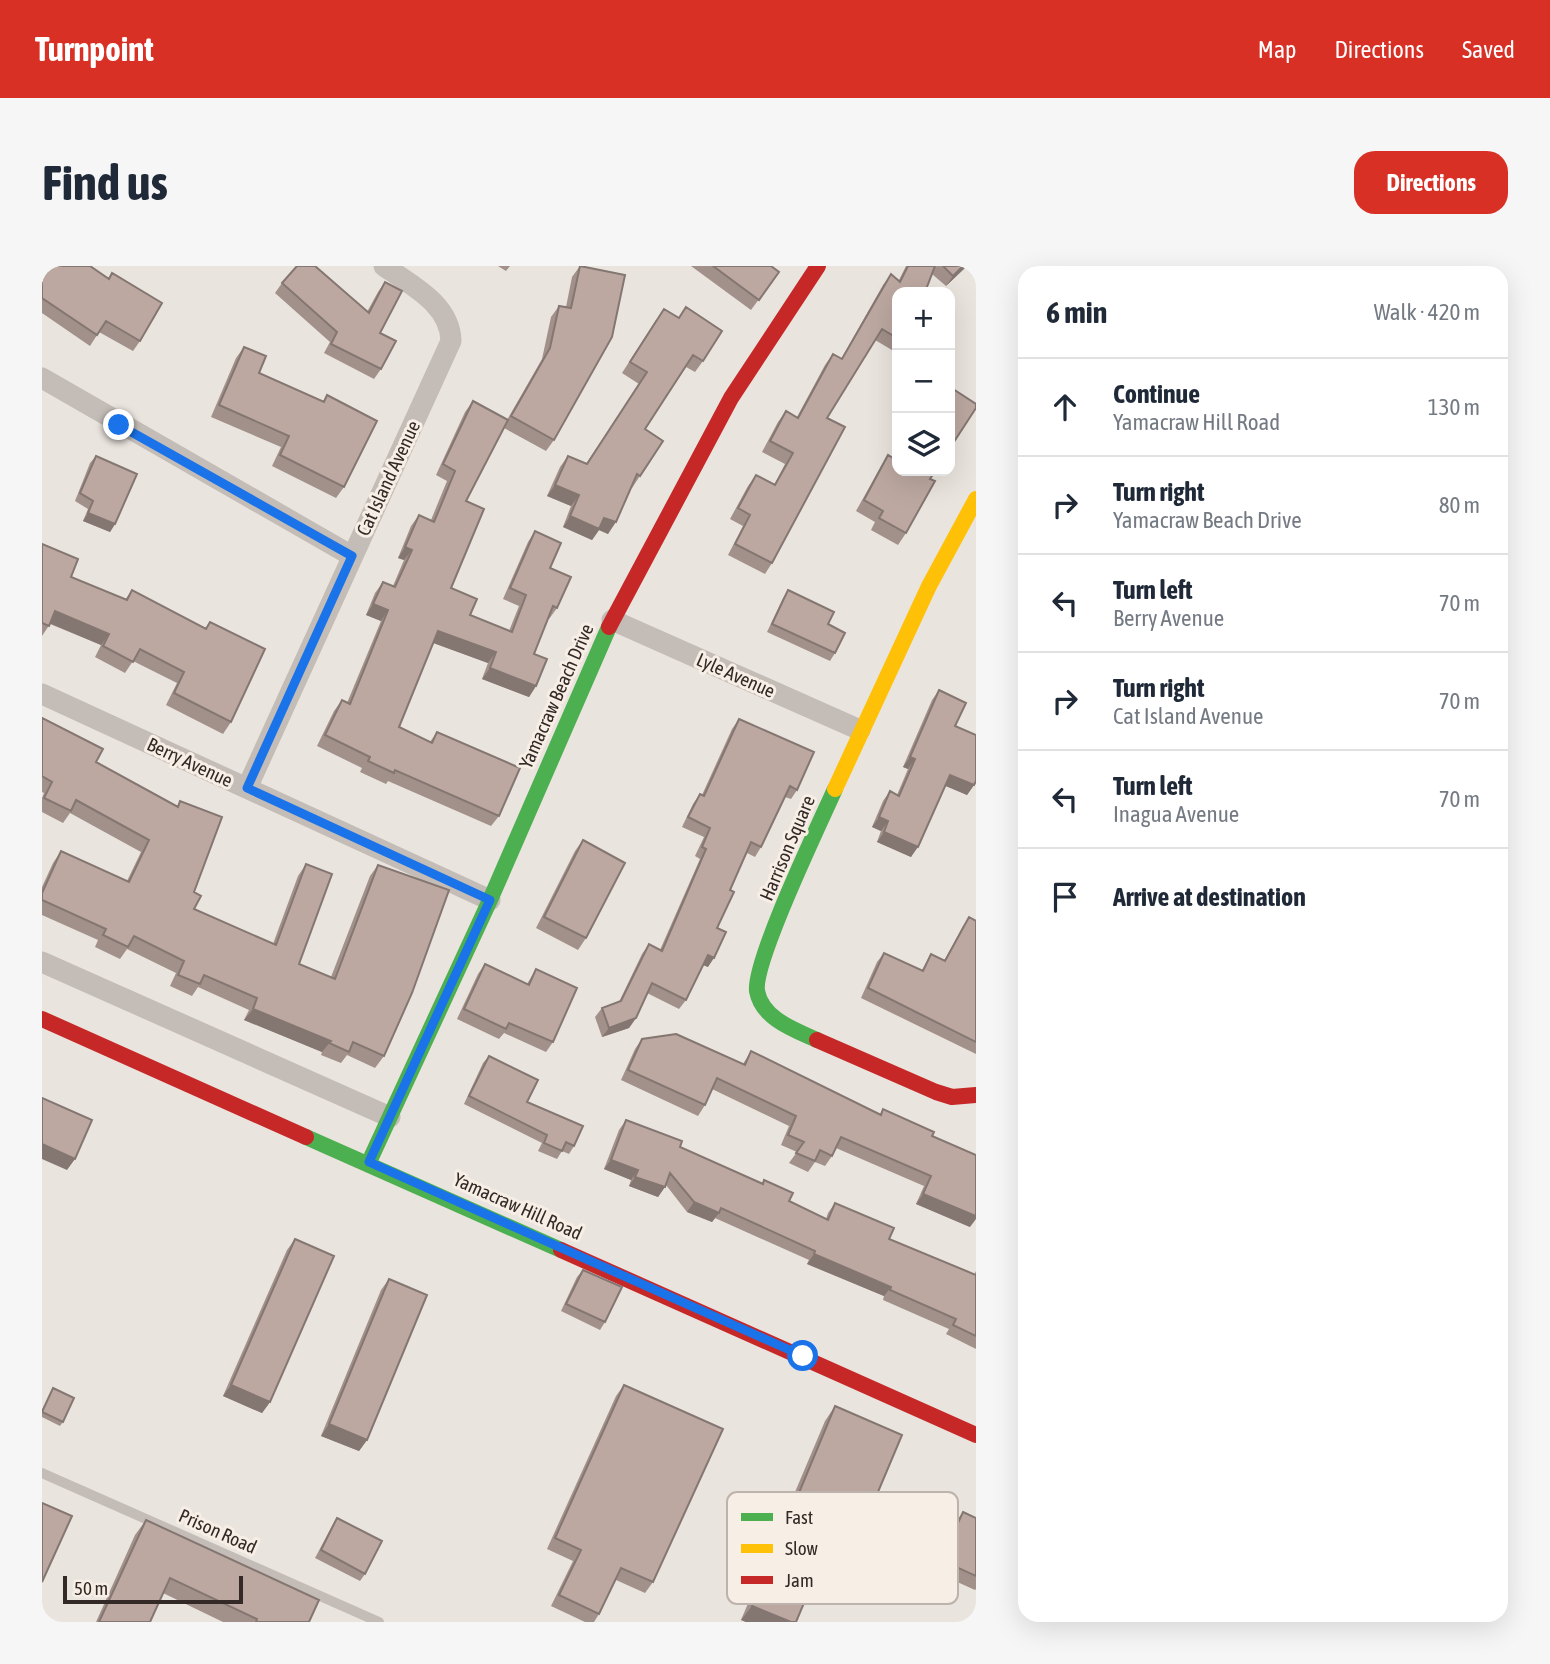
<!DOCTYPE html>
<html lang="en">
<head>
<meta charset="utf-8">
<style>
	body { margin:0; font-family:"Asap Condensed",sans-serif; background:#f6f6f7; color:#1f2937 }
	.controls { position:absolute; right:21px; top:21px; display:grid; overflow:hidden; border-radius:14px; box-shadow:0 7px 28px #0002 }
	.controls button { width:63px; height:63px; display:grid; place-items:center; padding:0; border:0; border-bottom:2px solid #e0e1e3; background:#fff; color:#1f2937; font:35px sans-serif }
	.scale { position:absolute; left:21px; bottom:18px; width:180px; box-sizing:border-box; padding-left:7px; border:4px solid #332a27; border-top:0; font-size:19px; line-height:24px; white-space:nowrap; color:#332a27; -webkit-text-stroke:5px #f7eee5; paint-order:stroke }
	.stop { position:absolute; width:21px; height:21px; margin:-16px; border:5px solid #1a73e8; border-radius:50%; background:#fff }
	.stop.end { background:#1a73e8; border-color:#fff; box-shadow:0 2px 7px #0008 }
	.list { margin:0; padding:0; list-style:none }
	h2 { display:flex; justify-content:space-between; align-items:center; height:91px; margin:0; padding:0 28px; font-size:30px }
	h2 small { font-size:23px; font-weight:400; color:#747a83 }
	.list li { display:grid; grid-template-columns:46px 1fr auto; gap:21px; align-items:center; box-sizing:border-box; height:98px; padding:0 28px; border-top:2px solid #e0e1e3 }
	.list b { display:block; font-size:26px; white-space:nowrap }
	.list p { margin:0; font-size:23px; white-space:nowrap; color:#747a83 }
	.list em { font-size:23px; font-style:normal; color:#747a83 }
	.icon { flex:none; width:38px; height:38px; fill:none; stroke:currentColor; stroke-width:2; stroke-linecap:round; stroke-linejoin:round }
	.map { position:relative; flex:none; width:934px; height:1356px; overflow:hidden; border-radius:21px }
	header { display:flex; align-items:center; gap:42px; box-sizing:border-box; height:98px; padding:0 35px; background:#d93025; color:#fff }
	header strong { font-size:33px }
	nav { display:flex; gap:38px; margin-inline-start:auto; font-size:24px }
	.intro { display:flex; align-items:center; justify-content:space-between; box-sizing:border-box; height:168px; padding:0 42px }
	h1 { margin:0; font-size:49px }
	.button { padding:18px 32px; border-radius:21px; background:#d93025; color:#fff; font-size:24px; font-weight:700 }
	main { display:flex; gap:42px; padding:0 42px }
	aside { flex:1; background:#fff; border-radius:21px; box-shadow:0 7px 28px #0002 }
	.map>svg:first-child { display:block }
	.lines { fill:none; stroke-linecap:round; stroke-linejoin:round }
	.lane { stroke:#c3bcb7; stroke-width:10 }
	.street { stroke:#c3bcb7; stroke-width:21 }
	.fast { stroke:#4caf50; stroke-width:16 }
	.slow { stroke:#ffc107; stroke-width:16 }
	.jam { stroke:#c62828; stroke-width:16 }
	.wall { fill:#a2908a }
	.shaded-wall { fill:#847671 }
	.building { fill:#bca8a1; stroke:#847671; stroke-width:2 }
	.route { stroke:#1a73e8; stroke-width:9 }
	.labels { text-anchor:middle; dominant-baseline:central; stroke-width:6; stroke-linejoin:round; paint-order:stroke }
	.street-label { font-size:19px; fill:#332a27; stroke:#f7eee5 }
	.key { fill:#f7eee5; stroke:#bcb3ac; stroke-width:2 }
	.key-label { font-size:19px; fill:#332a27 }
</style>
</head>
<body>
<header>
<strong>Turnpoint</strong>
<nav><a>Map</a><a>Directions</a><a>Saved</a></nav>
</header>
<div class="intro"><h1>Find us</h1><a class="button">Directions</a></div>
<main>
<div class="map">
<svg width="934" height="1356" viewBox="0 0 934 1356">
	<rect width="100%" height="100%" fill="#eae4de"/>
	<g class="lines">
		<path class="lane" d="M0,1207L337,1356"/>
		<path class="street" d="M0,112L310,290
			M570,354L818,464
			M0,428L448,634
			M205,522L409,75C408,38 370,20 342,0
			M0,696L348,851"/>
		<path class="fast" d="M775,774C753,764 720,753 715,725C711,696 778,557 793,523
			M264,871L519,984
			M327,896L448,634L567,361"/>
		<path class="slow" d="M793,523L887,320L934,233"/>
		<path class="jam" d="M567,361L689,132L776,0
			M0,753L264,871
			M775,774L894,826L910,831L934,829
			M519,984L934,1169"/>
	</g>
	<path class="wall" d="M0,0L98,75L91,85L57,66L48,80L0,47Z
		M456,0H468L464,5Z
		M538,0L512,174L504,185L462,162L424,235L409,322L428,349L467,365L477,340L461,333L486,276L493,265L508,302L515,342L507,353H506L492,388L494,420L487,431L440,413L446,397L391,377L357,461L388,476L395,466L457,550L449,560L346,515L344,518L318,506L320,502L275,480L292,445L300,434L305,437L339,355L324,349L333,327L341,316L351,320L362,294L356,292L369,260L377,249L389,254L405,215L394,209L423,146L431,135L465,154L500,93L509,51L517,40L524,41L530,11Z
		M649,0H729L737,6L709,44Z
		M864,0H925L904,20L890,8L855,26V87L833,74L785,152L730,297L723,308L686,289L701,260L688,253L706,220L714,209L732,219L743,198L720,186L736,156L744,145L755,151L783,99L791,88L799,93L841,19L849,8L857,14Z
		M343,16L338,67L339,103L332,113L282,87L288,76L233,27L240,17L325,46L336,26Z
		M614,54L661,95L653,106L644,101L603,163L621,175L590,222L589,221L566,268L557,264L550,274L521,261L529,240L505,230L518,201L526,190L544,198L597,118L580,107Z
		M202,81L217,107L281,135L285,129L302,221L294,232L230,200L239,181L169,151L194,92Z
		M855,184V205L864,267L856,279L829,264L833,256L814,245L839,200L846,189L850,191Z
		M54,190L73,258L68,266L41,255L46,243L33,235L48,197Z
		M0,278L29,311L83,334L90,324L163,363L168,356L189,456L181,468L124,439L135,417L91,395L83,407L53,391L59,379L8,358L0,370Z
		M746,324L786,358L793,387L788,395L725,366L741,332Z
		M897,424L913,460L932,519L925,529L904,519L869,591L835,576L839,565L830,561L841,535L848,525L855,529L866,503L861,501L890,434Z
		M0,452L54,496L135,541L138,535L152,626V643L231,678L256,610L264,598L257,698L289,711L328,610L336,599L342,790L333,802L305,789L299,797L279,789L280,786L202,754L207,744L156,721L150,730L128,720L134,707L85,683L78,693L53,681L56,674L0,649V621L11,597L19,585L85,615L99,586L28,547L21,557L0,546V532L2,527L0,526Z
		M697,453L755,524L749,533L743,531L719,581L713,591L705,587L688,624L675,662L666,701L661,699L644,734L637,743L605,727L594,752L587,762L560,771L553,751L560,742L577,736L600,688L607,678L618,684L658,593L653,590L662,571L640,561L651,538L658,528L660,529L690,463Z
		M541,574L544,672L536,684L494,662L533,585Z
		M927,651L934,655V788L819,732L835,696L842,687L880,704L889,688L902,695L921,660Z
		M443,698L485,718L494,703L511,776L504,786L462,767L457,773L415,753L436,708Z
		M600,773L701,798L709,785L838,848L841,843L890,870L928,961L874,938L882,920L794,882L790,890L783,900L773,896L766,906L747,897L755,886L739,879L747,860L670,823L663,839L656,850L579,814L593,783Z
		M447,790L485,836L532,880L527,888L520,885L515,893L496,885L500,877L422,838L441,797Z
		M584,854L638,881L720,917L722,914L747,935L784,953L786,947L793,937L847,973L932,1009L934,1005V1083L904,1068L907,1063L841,1034L842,1030L765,998L767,994L673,952L670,956L645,946L624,919L616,931L587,920L589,914L562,903L577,864Z
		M253,973L228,1136L220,1147L181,1130L245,984Z
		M541,1004L563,1056L558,1064L519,1045L535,1011Z
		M347,1013L325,1174L317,1185L279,1170L339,1024Z
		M582,1119L611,1316L603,1327L574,1314L557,1348L552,1356H543L509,1340L531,1295L505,1283L574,1130Z
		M11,1122L21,1156L18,1160L0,1151V1144Z
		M793,1140L807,1286L787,1277L754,1356H704L699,1354L783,1155Z
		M921,1246L934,1252V1323L933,1324L891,1305L913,1257Z
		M295,1252L323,1308L318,1315L273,1292L290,1260Z
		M104,1254L267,1356H181L121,1327L108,1356H54L93,1269Z"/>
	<path class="shaded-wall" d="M921,0H925L904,20L911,10Z
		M513,219L537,229L529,240L505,230Z
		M46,247L73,258L68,266L41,255Z
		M528,250L562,252L574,256L566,268L557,264L550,274L521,261Z
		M363,281L370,284L362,294L356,292Z
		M331,338L346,344L339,355L324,349Z
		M13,345L67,368L59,379L5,356Z
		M396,365L454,386L446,397L389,376Z
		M448,402L494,420L487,431L440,413Z
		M868,491L873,493L866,503L861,501Z
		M908,509L932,519L925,529L901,519Z
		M837,551L846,555L839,565L830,561Z
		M842,566L876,581L869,591L835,576Z
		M666,689L672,692L666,701L659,698Z
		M211,743L289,775L280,786L202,754Z
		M594,752L587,762L560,771L567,762Z
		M0,878L33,893L25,904L0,893Z
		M569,894L596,904L589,914L562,903Z
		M593,911L623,921L616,931L587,920Z
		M881,928L934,950V953L928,961L874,938Z
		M652,936L677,947L670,956L645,946Z
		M772,988L849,1021L842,1030L765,998Z
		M189,1119L228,1136L220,1147L181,1130Z
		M287,1158L325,1174L317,1185L279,1170Z
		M794,1261L817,1271L807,1286L783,1276Z
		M710,1340L749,1356H704L699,1354Z"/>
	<path class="building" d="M0,0H48L67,13L70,7L120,37L98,75L64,55L55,69L0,32Z
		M255,0H273L327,47L343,16L360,25L338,67L354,75L339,103L289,78L295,66L240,17Z
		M538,0L583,9L570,71L512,174L469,150L508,82L517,40L529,42Z
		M671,0H729L737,6L717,34Z
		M866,0H893L883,26H855V72L840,63L785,152L803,161L730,297L693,278L708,249L696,242L714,209L733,219L751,187L728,175L744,145L756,152L791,88L800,93L849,8L858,16Z
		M901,0H921L911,10Z
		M644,41L680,65L661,95L651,89L603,163L621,175L598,210L595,208L574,256L562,252L557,263L528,250L537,229L513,219L526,190L545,198L605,106L588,96L622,43L637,52Z
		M202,81L224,90L217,107L282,136L285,129L335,155L302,221L238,189L247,170L177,139Z
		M908,121L934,138V142L908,182Z
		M431,135L466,154L424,235L442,243L409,322L435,333L428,349L470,366L484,329L468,322L493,265L519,277L508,302L529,311L515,342L511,340L492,388L505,393L494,420L448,402L454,386L396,365L357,461L390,477L395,466L478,502L457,550L353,504L352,507L326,495L328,491L283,469L300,434L308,438L346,344L331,338L341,316L353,321L370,284L363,281L377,249L392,256L413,205L401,198Z
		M855,185V205H893L888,213L893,215L864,267L837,252L841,245L822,234L846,189L851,192Z
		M54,190L95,208L73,258L46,247L51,235L38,227Z
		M0,278L36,293L29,311L85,334L90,324L164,363L168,356L223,383L189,456L132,427L142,406L98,383L91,396L61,380L67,368L13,345L7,360L0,357Z
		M746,324L792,346L786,358L803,367L793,387L730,358Z
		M897,424L924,437L913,460L934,469V515L932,519L908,509L876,581L842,566L846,555L837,551L848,525L857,530L873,493L868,491Z
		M0,452L61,483L54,496L136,541L138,535L180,551L152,626L159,630L152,643L234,679L264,598L290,608L257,698L293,713L336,599L407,624L370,727L342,790L311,776L307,786L287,777L289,775L211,743L215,732L162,709L158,718L136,709L142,695L92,670L86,681L61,669L64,663L0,634V627L19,585L87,616L107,574L34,534L29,545L2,532L10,516L0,510Z
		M697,453L772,486L755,524L748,520L719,581L709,576L688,624L692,626L675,662L684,666L672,692L666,689L644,734L610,717L594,752L567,762L560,742L579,735L607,678L620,685L664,583L660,581L668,562L646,551L658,528L662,530Z
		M541,574L583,597L544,672L502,651Z
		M927,651L934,655V776L826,722L842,687L881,705L889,688L903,695Z
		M443,698L487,719L494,703L535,722L511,776L467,757L464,763L422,743Z
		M634,768L703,799L709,785L839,849L841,843L892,866L890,870L934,889V950L881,928L889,910L799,871L790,890L778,884L773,895L754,887L762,876L746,869L754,850L675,812L663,839L586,804L600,773Z
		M447,790L496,814L485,836L541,860L532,880L524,876L520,885L502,877L505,869L427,830Z
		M0,832L50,854L33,893L0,878Z
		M584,854L640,875L638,881L721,918L722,914L751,927L747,935L786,954L793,937L852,962L847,973L934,1009V1070L911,1059L914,1053L848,1024L849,1021L772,988L773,985L679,942L677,947L652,936L628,907L623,921L593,911L596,904L569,894Z
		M253,973L292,990L228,1136L189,1119Z
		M541,1004L580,1021L563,1056L524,1038Z
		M347,1013L385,1029L325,1174L287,1158Z
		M582,1119L681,1163L611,1316L579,1302L557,1348L517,1329L539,1284L513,1272Z
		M11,1122L32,1132L21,1156L0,1146Z
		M793,1140L860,1169L817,1271L794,1261L754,1356H749L710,1340Z
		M0,1237L30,1250L0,1316Z
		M921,1246L934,1252V1310L899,1294Z
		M295,1252L340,1275L323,1308L279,1284Z
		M104,1254L277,1334L267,1356H214L215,1353L128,1312L108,1356H57Z"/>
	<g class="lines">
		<path class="route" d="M77,159L310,290L205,522L448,634L327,896L761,1090"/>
	</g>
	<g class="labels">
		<g class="street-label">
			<text transform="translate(346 212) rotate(-65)">Cat Island Avenue</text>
			<text transform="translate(694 409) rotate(24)">Lyle Avenue</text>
			<text transform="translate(514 430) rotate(-66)">Yamacraw Beach Drive</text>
			<text transform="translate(148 496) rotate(25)">Berry Avenue</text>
			<text transform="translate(745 582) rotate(-67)">Harrison Square</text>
			<text transform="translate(476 940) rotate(24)">Yamacraw Hill Road</text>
			<text transform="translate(176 1265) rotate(24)">Prison Road</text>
		</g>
	</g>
	<rect x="685" y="1226" width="231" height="112" rx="10" class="key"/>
	<rect x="699" y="1247" width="32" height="8" fill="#4caf50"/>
	<rect x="699" y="1278" width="32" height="9" fill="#ffc107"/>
	<rect x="699" y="1310" width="32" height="8" fill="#c62828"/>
	<g class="key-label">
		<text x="743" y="1258">Fast</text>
		<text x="743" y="1289">Slow</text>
		<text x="743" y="1321">Jam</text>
	</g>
</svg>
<div class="controls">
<button>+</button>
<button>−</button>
<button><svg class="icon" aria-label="layers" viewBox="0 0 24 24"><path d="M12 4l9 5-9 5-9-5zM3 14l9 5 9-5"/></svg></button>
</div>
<div class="scale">50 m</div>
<div class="stop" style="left:761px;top:1090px"></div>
<div class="stop end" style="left:77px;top:159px"></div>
</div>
<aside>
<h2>6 min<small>Walk · 420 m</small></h2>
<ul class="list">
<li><svg class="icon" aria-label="ahead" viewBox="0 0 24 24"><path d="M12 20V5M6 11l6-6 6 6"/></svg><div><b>Continue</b><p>Yamacraw Hill Road</p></div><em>130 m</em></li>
<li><svg class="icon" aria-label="right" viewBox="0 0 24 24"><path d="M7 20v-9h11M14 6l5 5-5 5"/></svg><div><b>Turn right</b><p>Yamacraw Beach Drive</p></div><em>80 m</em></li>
<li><svg class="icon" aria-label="left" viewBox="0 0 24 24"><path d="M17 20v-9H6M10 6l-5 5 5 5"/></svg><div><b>Turn left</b><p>Berry Avenue</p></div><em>70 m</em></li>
<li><svg class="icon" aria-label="right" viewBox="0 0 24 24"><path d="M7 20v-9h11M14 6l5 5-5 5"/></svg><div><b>Turn right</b><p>Cat Island Avenue</p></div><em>70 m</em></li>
<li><svg class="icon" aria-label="left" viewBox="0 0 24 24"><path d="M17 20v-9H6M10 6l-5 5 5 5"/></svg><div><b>Turn left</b><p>Inagua Avenue</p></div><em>70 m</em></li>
<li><svg class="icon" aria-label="arrive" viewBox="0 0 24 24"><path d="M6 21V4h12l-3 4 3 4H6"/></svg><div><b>Arrive at destination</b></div></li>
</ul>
</aside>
</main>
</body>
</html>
